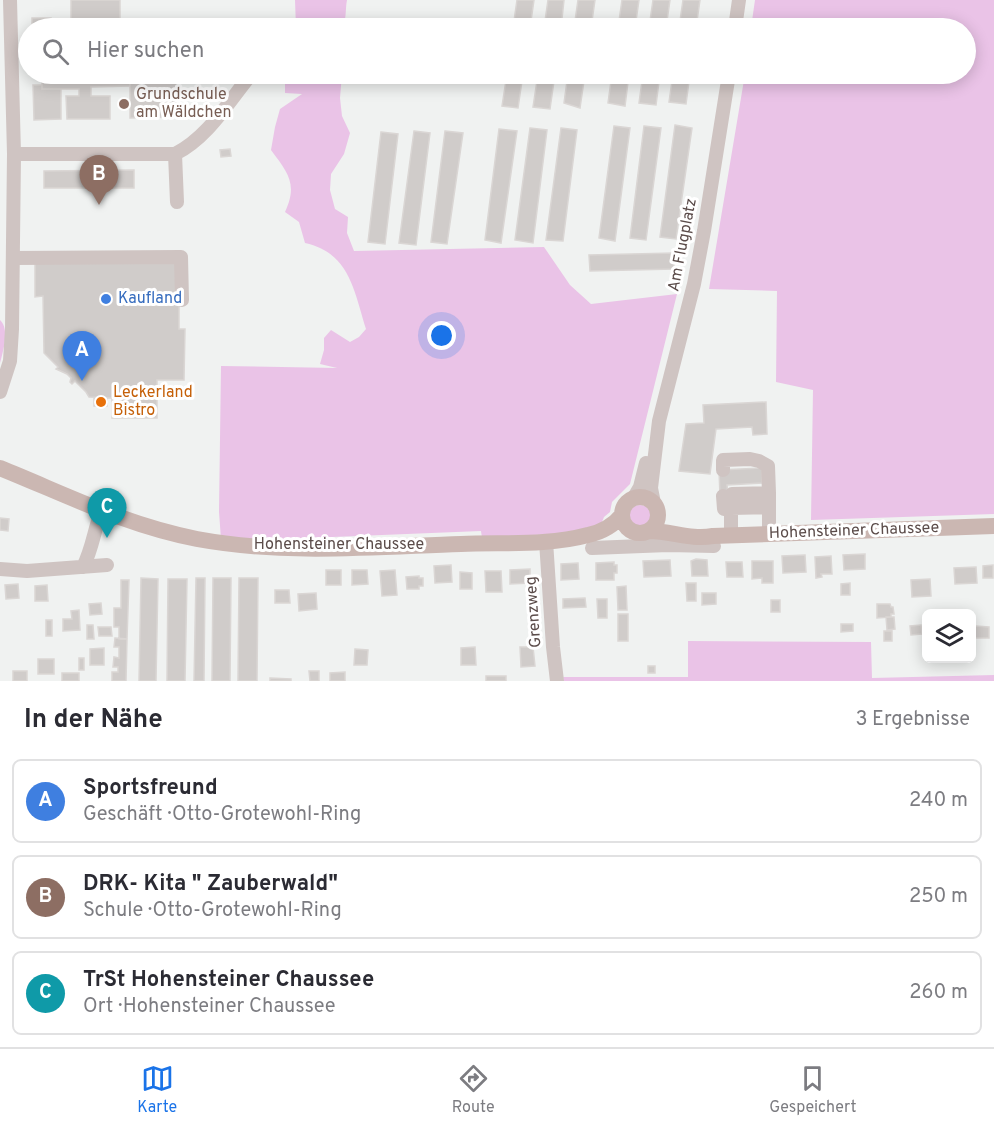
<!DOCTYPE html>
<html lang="de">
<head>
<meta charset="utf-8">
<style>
	body { margin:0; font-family:Overpass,sans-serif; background:#f7f7f7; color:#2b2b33 }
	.controls { position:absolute; right:18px; bottom:18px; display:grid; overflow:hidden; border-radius:9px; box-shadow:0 3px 15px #0003 }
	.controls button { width:54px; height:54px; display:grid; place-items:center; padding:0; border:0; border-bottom:2px solid #e1e1e2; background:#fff; color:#2b2b33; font:30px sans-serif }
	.you { position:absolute; left:442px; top:336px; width:21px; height:21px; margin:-15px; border:4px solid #fff; border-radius:50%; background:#1a73e8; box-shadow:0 0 0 9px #1a73e833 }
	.badge { display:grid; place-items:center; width:39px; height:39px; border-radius:50%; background:#1a73e8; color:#fff; font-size:20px; font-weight:700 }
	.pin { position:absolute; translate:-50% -50px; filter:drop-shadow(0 2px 3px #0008) }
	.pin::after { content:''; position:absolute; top:32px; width:21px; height:18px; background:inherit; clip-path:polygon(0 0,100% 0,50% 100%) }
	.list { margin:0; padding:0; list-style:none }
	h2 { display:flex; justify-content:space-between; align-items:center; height:78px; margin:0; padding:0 24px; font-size:26px }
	h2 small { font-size:20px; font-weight:400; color:#7c7c81 }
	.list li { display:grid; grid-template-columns:39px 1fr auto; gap:18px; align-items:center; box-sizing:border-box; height:84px; margin:0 12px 12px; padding:0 12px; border:2px solid #e1e1e2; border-radius:9px }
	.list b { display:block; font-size:22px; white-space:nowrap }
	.list p { margin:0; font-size:20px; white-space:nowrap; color:#7c7c81 }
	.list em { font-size:20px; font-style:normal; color:#7c7c81 }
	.icon { flex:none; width:33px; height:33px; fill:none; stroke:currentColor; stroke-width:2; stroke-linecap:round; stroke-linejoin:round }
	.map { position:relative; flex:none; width:994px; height:681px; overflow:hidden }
	.search { position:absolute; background:#fff; box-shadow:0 3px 15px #0003; left:18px; right:18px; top:18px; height:66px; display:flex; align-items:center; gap:15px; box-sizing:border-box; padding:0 21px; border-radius:33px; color:#7c7c81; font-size:22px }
	.sheet { height:366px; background:#fff }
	nav { display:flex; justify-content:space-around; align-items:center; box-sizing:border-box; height:84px; border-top:2px solid #e1e1e2; background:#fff; font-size:16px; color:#7c7c81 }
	nav a { display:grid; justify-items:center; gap:3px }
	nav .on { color:#1a73e8 }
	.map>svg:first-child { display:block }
	.green { fill:#eac3e7 }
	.building { fill:#d0ccca; stroke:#dad6d4; stroke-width:1.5 }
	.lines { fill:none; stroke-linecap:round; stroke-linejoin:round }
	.minor { stroke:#cfc4c2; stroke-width:14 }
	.major { stroke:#cbb7b2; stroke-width:16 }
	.education-dot { fill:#8d6e63; stroke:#fff; stroke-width:2 }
	.shop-dot { fill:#3f7fe0; stroke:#fff; stroke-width:2 }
	.food-dot { fill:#e8710a; stroke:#fff; stroke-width:2 }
	.labels { text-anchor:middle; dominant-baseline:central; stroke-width:6; stroke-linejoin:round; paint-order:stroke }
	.education-label { font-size:16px; fill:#785e54; stroke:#fff; text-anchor:start }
	.street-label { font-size:16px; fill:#5b4c4a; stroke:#fff }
	.shop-label { font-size:16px; fill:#366cbe; stroke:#fff; text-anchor:start }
	.food-label { font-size:16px; fill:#c56008; stroke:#fff; text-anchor:start }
</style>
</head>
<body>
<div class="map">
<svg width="994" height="681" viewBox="0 0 994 681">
	<rect width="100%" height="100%" fill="#f0f2f1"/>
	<path class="green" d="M295,0H347C345,10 347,19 342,28H296Z
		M755,0H994V514L811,520L813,390L776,382L777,291L709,289L745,74H966V28H751Z
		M285,74H342L340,98L342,116L350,133L344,154L331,174L330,190L335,209L348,217L347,233L354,251L544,247L570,285L591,304L677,294L630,484L612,502L610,512L604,517L602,522L589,532L482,538L481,531L258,540L221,539L219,512L221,366L337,368L320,364L324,350V338L331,330L350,342L359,337L366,329C354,291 350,253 305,243L299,222L285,212C298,184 288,173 271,150L275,127L280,109L302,94L285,93Z
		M0,320C10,329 3,351 0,363Z
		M629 516a11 11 0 1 1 22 0a11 11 0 1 1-22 0Z
		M688,641L871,642L872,678L994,675V681H564L563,677H688Z"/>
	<path class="building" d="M71,0H120V22H129V28H80V22H71Z
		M517,0H534L530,28H513Z
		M548,0H564L561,28H544Z
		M578,0H595L591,28H574Z
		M622,0H639L635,28H618Z
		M653,0H670L666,28H649Z
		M683,0H700L696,28H679Z
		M32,18H51V28H32Z
		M168,19L169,28H147L146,20Z
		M247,27V28H178Z
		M42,74H130V86L91,87V96H110V119H67L66,96H79V89H42Z
		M130,74H178V117L130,118Z
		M507,74H523L518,108L502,106Z
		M538,74H555L550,109L533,107Z
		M568,74H585L580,108L564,103Z
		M612,74H629L625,106L608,103Z
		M643,74H660L656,105L639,103Z
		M673,74H690L686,104L669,102Z
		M33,85H42V89H61V119L34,120Z
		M675,125L692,128L676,239L660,237Z
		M614,126L630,128L615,241L599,238Z
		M644,126L661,128L646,240L630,238Z
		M530,128L547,130L533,243L515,240Z
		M561,128L577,130L563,241L546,240Z
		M499,129L517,131L501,243L485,240Z
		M414,131L430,133L416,245L399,243Z
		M445,131L463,133L447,244L431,242Z
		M381,132L398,134L385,244L368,242Z
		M230,149L231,156L221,157L220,150Z
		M134,170V188H44V171Z
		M674,253V269L590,271L589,255Z
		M179,261V329H185L184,380H157V418H112V398L89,397L86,392L75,381L72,384L70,382L71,378L67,374L56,369L58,367L44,353L43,296L35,297V262Z
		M94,398H107V406H94Z
		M766,402L767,434L753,435L752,427L716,429L710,474L679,471L686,424L704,423L703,405Z
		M762,468V483L727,485L728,495L720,496L719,470Z
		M0,518L9,519L8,531L0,530Z
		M865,554V569L844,570L843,555Z
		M805,555L806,572L783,573L782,556Z
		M831,556L832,574H821L822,577L816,578L815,557Z
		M696,559L707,560L708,576H692L691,561Z
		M670,560L671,576L644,577L643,561Z
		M752,561H773V583H762V578L752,579Z
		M614,562V565H617V573H614V580H596V563Z
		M726,562H742L743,577H727Z
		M578,563L579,579L561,580V564Z
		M451,565L452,582L435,583L434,566Z
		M993,565V578H983V566Z
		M976,567L977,583L955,584L954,568Z
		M530,569V583L510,584V570Z
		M326,570H341V585H326Z
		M352,570H367L368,584L352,585Z
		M395,570L397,595L382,596L380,571Z
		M485,571H501L502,592H486Z
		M460,572L472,573V589H460Z
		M419,576V578H423V586H419V589H407L406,577Z
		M141,578L158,579L156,681H139Z
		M196,578H205L204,681H194Z
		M213,578H231L230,681H212Z
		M239,578H258L257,681H238Z
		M168,579H187L185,681H167Z
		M930,579L931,596L912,597L911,580Z
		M121,580H129L127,639H119V627H114V608H121Z
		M686,583H696V601H687Z
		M850,583V595H841V584Z
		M18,584L19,598L6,599L5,585Z
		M47,585L48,601H35V586Z
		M626,586L627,610H618L617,587Z
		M275,590H289L290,603H275Z
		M316,593L317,609L299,611L298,594Z
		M702,593H716V604L702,605Z
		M585,598L586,607L563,608V599Z
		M597,599H607V618H598Z
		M771,600H780V612H771Z
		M101,603L102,614L90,615L89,604Z
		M877,604H890L891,607H893L894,614H891V617L877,618Z
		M79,610L80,630L63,631V619H72L71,611Z
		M618,614H628V641H618Z
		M886,617H894L895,629L887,630Z
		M46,620H52V636H46Z
		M841,624H853V631L841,632Z
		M87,625H93L94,639H87Z
		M921,625L922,634L911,635L910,626Z
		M975,626L989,627V638H975Z
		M98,627H111L112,636H99Z
		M884,631H892V641H884Z
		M115,638L127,639L126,681H112V672H118V667H113L114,657L119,658V647H114Z
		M475,647L476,665H461V648Z
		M520,647H533L535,666L521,667Z
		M104,648V665H90V649Z
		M355,649L368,650L367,665H354Z
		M79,658H84V670H79Z
		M38,659H54V674H38Z
		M648,666H655V673H648Z
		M13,671H27V681H13Z
		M309,671H319V681H310Z
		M345,672V681H330V673Z
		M62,673H79V681H62Z
		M486,676H506V681H486Z
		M270,678L291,679V681H270Z"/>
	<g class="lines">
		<path class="minor" d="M735,28L739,0
			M14,154H175C207,138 227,104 249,77
			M175,154L177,202
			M14,258L181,257L182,300
			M0,392L10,361L12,329L14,154L10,0
			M723,470V460L750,459L759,461L768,466L769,493
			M723,496L724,509L731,508L732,494L769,493V507
			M633,499L640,487L646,463
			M654,503L651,488L659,421L694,284L704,231L729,74
			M731,535V508L769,507V534
			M546,541L553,647L557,681
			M592,548L668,545L714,546
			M83,567C92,550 94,531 101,512
			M0,569L27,571L107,565"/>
		<path class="major" d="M0,468C67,495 125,525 197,539C284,555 373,547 461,544C502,542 547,546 588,535C602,532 613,526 622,515
			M622 515a18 18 0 1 1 36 0a18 18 0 1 1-36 0Z
			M649,531C672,531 690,540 713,536L994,526"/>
	</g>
	<circle class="education-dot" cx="124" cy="104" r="6"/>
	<circle class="shop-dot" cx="106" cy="299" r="6"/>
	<circle class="food-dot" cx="101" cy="402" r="6"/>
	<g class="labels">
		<g class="education-label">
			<text x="136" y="95">Grundschule<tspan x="136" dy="18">am Wäldchen</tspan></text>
		</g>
		<g class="street-label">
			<text transform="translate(683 245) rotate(-79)">Am Flugplatz</text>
			<text transform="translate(854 531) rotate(-2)">Hohensteiner Chaussee</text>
			<text x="339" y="545">Hohensteiner Chaussee</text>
			<text transform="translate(534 612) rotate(-94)">Grenzweg</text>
		</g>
		<g class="shop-label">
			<text x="118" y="299">Kaufland</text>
		</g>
		<g class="food-label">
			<text x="113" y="393">Leckerland<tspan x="113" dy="18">Bistro</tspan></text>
		</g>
	</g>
</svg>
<div class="controls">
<button><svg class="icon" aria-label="layers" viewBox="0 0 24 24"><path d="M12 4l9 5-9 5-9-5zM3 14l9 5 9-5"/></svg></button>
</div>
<div class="you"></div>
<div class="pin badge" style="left:82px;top:381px;background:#3f7fe0">A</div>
<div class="pin badge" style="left:99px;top:205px;background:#8d6e63">B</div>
<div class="pin badge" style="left:107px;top:538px;background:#0f9aa8">C</div>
<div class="search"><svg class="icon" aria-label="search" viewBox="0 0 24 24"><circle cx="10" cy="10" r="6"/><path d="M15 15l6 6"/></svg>Hier suchen</div>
</div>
<section class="sheet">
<h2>In der Nähe<small>3 Ergebnisse</small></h2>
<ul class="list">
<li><span class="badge" style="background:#3f7fe0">A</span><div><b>Sportsfreund</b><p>Geschäft · Otto-Grotewohl-Ring</p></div><em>240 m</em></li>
<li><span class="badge" style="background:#8d6e63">B</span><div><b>DRK- Kita &quot; Zauberwald&quot;</b><p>Schule · Otto-Grotewohl-Ring</p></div><em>250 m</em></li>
<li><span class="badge" style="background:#0f9aa8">C</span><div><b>TrSt Hohensteiner Chaussee</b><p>Ort · Hohensteiner Chaussee</p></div><em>260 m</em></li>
</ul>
</section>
<nav>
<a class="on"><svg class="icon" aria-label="map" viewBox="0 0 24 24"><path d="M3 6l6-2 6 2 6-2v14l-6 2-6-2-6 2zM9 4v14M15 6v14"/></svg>Karte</a>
<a><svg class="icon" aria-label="directions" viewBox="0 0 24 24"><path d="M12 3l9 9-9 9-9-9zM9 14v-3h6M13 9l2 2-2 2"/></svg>Route</a>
<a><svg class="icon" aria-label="saved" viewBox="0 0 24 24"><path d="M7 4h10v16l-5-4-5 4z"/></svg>Gespeichert</a>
</nav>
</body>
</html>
